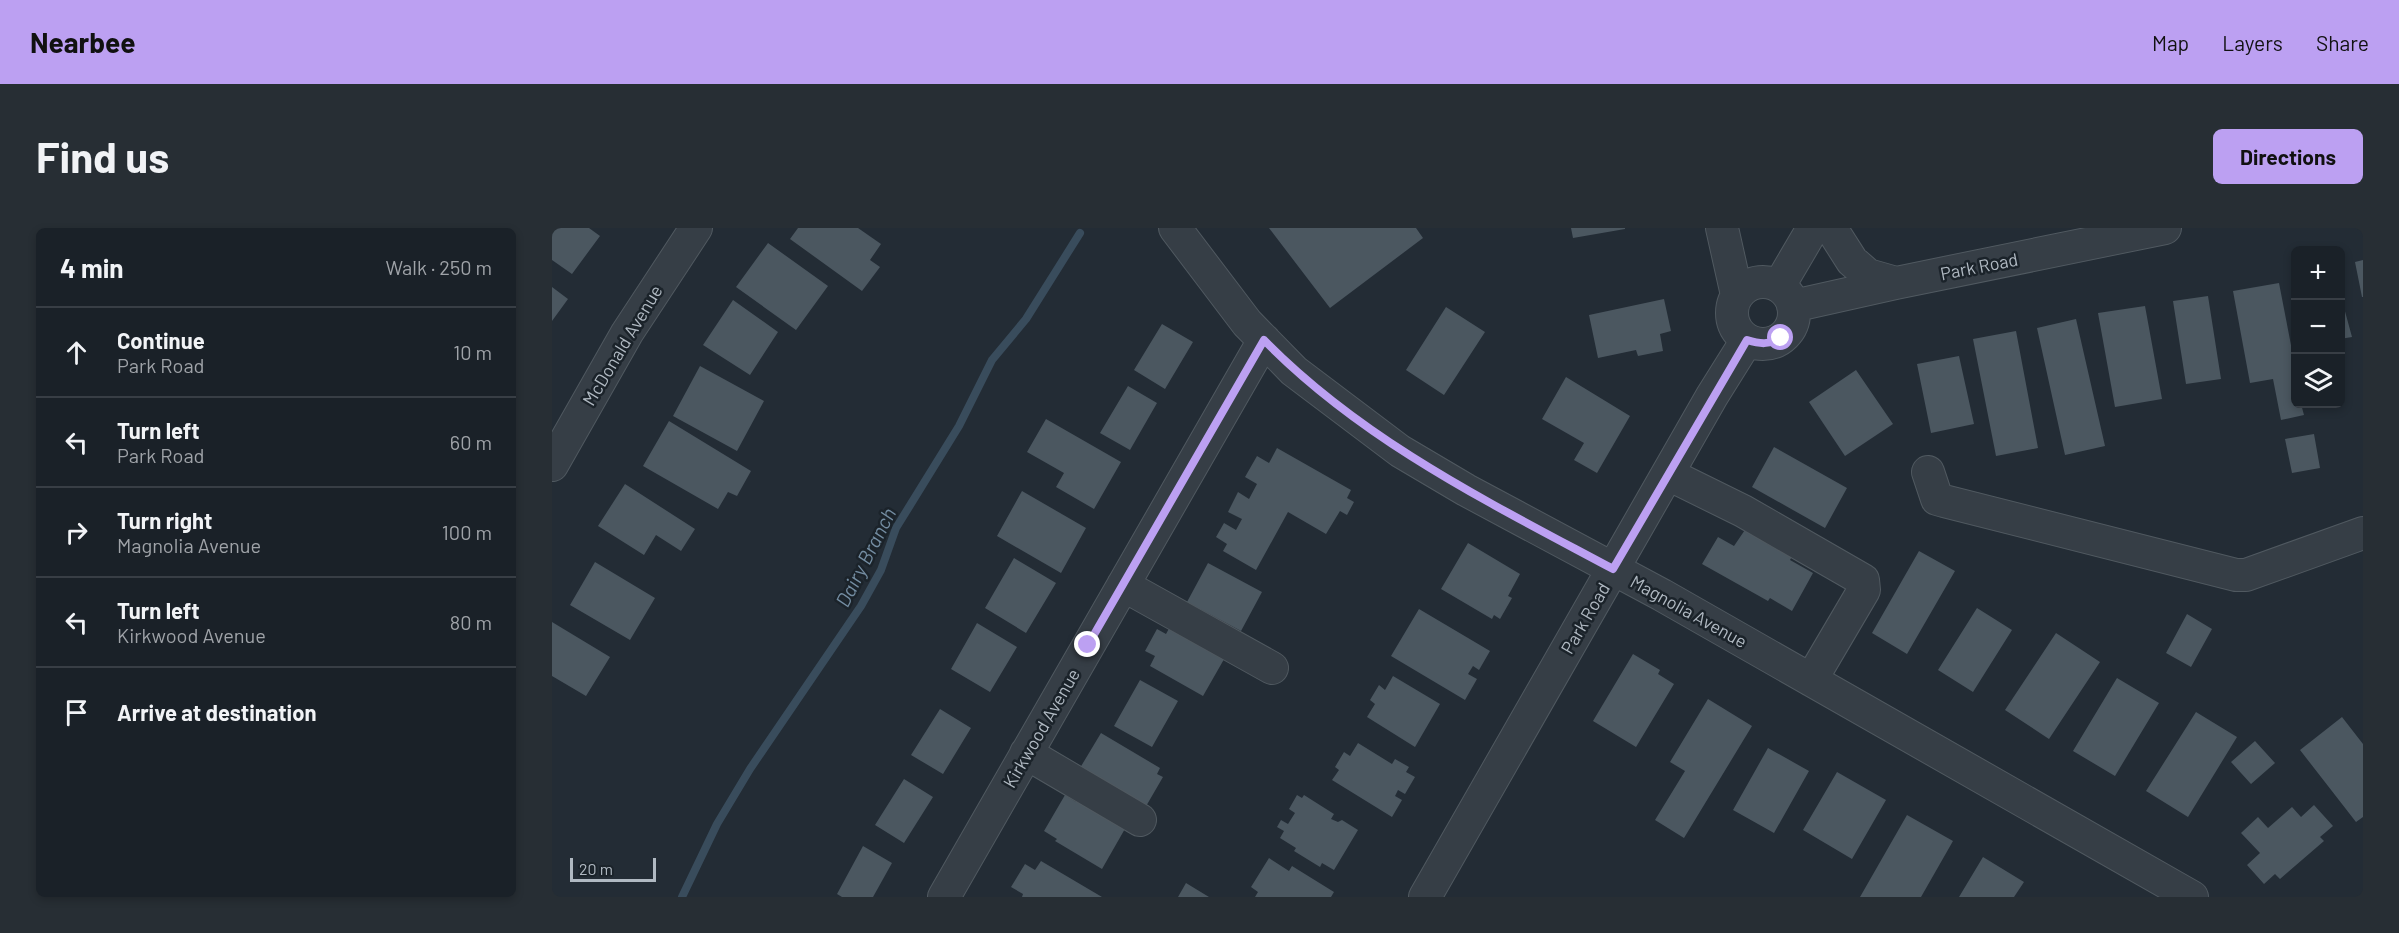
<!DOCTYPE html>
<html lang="en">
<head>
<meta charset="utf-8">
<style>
	body { margin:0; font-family:Barlow,sans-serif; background:#272e34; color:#f1f3f6 }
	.controls { position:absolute; right:18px; top:18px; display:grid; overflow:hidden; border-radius:9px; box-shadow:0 3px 9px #0003 }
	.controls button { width:54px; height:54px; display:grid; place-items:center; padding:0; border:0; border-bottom:2px solid #383e45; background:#1a2128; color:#f1f3f6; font:30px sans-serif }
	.scale { position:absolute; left:18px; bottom:15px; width:86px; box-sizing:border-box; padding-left:6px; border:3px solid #b0b9c2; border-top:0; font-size:16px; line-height:21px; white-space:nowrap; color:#b0b9c2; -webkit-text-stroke:4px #1b232a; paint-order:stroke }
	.stop { position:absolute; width:18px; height:18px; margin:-14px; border:4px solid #bca0f2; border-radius:50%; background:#fff }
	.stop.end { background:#bca0f2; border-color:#fff; box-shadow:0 2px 6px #0008 }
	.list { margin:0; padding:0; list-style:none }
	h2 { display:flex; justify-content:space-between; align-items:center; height:78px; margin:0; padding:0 24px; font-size:26px }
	h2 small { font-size:20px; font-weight:400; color:#9fa3a8 }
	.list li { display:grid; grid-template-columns:39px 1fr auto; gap:18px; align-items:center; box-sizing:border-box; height:90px; padding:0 24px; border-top:2px solid #383e45 }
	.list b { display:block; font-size:22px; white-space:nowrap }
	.list p { margin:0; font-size:20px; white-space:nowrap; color:#9fa3a8 }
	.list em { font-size:20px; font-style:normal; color:#9fa3a8 }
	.icon { flex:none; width:33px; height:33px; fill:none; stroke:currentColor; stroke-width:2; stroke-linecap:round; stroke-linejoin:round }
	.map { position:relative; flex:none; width:1811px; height:669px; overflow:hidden; border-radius:9px }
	header { display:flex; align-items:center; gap:36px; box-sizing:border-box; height:84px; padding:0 30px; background:#bca0f2; color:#111 }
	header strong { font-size:28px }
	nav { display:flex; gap:33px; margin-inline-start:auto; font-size:21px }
	.intro { display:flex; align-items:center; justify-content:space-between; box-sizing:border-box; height:144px; padding:0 36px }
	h1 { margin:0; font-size:42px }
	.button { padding:15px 27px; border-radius:9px; background:#bca0f2; color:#111; font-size:21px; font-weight:700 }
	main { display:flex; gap:36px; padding:0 36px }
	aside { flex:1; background:#1a2128; border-radius:9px; box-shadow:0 3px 9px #0003 }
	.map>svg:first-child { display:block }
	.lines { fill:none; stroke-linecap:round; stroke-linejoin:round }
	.stream { stroke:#394c5c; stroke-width:8 }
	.building { fill:#4b5760 }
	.minor-casing { stroke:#505960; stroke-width:34 }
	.minor { stroke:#363e46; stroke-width:32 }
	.route { stroke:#bca0f2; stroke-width:8 }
	.labels { text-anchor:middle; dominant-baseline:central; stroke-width:5; stroke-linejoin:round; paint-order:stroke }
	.street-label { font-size:18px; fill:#b0b9c2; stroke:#1b232a }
	.water-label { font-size:20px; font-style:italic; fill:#748da2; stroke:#1b232a }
</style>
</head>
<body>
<header>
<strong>Nearbee</strong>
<nav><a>Map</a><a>Layers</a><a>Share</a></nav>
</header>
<div class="intro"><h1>Find us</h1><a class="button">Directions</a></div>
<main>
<aside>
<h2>4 min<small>Walk · 250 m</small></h2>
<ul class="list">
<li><svg class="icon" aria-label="ahead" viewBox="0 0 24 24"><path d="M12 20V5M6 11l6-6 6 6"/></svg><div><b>Continue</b><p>Park Road</p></div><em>10 m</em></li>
<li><svg class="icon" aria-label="left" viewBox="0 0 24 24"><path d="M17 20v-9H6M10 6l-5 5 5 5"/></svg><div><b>Turn left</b><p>Park Road</p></div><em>60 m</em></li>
<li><svg class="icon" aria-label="right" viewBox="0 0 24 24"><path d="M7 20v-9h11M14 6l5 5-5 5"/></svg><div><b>Turn right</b><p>Magnolia Avenue</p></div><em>100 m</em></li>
<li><svg class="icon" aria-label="left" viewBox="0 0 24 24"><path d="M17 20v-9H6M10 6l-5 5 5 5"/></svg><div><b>Turn left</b><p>Kirkwood Avenue</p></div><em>80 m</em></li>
<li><svg class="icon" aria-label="arrive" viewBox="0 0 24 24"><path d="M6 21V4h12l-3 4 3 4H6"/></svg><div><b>Arrive at destination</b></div></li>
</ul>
</aside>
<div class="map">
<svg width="1811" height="669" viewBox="0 0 1811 669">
	<rect width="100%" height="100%" fill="#232c35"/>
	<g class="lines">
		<path class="stream" d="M130,669L165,596L198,541L309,378L329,342L344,300L407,198L440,132L474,91L528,5"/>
	</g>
	<path class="building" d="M0,0H37L48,8L20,46L0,32Z
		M246,0H306L329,16L318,32L328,39L310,63L238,11Z
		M717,0H864L871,10L778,80Z
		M1019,0H1073V1L1021,10Z
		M216,15L276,58L244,102L184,59Z
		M1811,32V69H1810L1803,34Z
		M1727,55L1744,143V176H1749L1752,187L1729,192L1721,151L1698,155L1681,63Z
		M0,59L16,71L0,93Z
		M1788,65L1800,109L1788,111Z
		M1656,68L1669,151L1634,156L1621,73Z
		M1112,71L1119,103L1108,106L1111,123L1086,128L1084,122L1046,130L1037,87Z
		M181,72L226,104L198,147L151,117Z
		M1593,78L1610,171L1563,179L1546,85Z
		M894,79L933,104L892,167L854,142Z
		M1524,91L1553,218L1513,227L1485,100Z
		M610,96L641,114L613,161L582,142Z
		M1464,103L1486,220L1444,228L1421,111Z
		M1407,128L1422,196L1379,205L1365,136Z
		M148,138L212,173L185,223L121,188Z
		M1304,142L1341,196L1293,228L1257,174Z
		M1014,149L1078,188L1045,245L1022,232L1032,215L990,191Z
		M576,158L605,175L578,222L548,205Z
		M494,191L569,234L542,281L504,259L512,245L475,224Z
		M117,193L199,243L185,268L176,264L166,281L91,238Z
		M1762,206L1768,240L1740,245L1733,211Z
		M1222,219L1295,260L1273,300L1200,259Z
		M725,220L799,262L795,270L802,274L795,287L788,283L774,306L736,284L704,342L671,323L675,316L664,309L672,295L684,302L690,291L676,284L686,264L697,271L705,256L693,249L705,228L717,235Z
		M73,256L143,301L129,323L104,307L92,327L46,298Z
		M470,263L534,300L509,345L445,308Z
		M1199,293L1221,306L1215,316L1230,324L1232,319L1242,325L1238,332L1261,345L1240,383L1218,370L1216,373L1150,336L1166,309L1182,318Z
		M916,315L968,346L956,368L960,370L948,391L942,387L940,391L889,361Z
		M1367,323L1403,343L1355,426L1320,405Z
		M462,330L504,355L474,405L433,380Z
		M43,334L103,370L78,412L18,377Z
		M656,335L710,364L689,403L635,374Z
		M1425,380L1460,402L1421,464L1386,442Z
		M867,381L938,423L927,442L921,438L916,446L925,451L913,472L839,428Z
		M1635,386L1660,401L1639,439L1614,425Z
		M0,394L58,429L34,468L0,448Z
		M425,395L465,419L438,464L399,441Z
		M620,395L675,426L651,468L598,438L603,428L593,423L605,401L614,406Z
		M1504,405L1548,434L1497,511L1453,482Z
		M1081,426L1108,442L1106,446L1122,456L1084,519L1041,493Z
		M841,448L888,476L863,519L815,489L823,476L818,472L827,457L833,462Z
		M1565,450L1607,475L1563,548L1521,523Z
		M588,452L626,473L600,519L562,498Z
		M1156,471L1200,498L1132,610L1103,592L1133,543L1118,534Z
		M388,481L419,500L391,546L359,527Z
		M1644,484L1685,509L1636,589L1594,563Z
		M1790,489L1811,516V589L1804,594L1748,522Z
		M549,505L608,540L605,546L611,549L593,580L525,545Z
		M1703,513L1723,535L1699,556L1679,534Z
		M806,515L840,536L843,531L857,539L854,544L863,549L853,566L846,562L843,568L850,572L840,589L780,552L787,542L783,539L792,524L798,528Z
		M1216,520L1257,543L1222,605L1181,582Z
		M1285,544L1334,572L1300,631L1251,602Z
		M352,551L381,569L352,615L323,597Z
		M513,567L524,574L526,571L574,599L550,641L503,613L505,611L492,603Z
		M745,567L750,570L752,567L782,586L779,591L786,594L790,592L806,602L782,642L770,635L768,639L742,623L744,620L728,610L732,603L725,599L729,592L736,596L743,585L737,581Z
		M1762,577L1781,598L1768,609L1772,613L1728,651L1723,646L1712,656L1695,637L1708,625L1689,605L1706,589L1716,600L1740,579L1749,589Z
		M1355,587L1401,613L1369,669H1308Z
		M311,618L340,635L321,669H290L285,666Z
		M1431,629L1472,654L1462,669H1407Z
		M717,630L737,643L740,638L782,664L779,669H703L706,664L699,659Z
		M489,633L550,669H470L471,666L459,659L473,636L483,642Z
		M634,655L657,669H626Z"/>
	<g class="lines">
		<g class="minor-casing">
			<path id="minor" d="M623,0L695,95L742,143L848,223L914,262L1110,367L1640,669
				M1170,0L1185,67
				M1279,0L1300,33L1316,47L1344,55
				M1180 85a31 31 0 1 1 62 0a31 31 0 1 1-62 0Z
				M1227,58L1261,0
				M1241,78L1344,55L1613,0
				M0,237L75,105L144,0
				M1376,244L1385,271L1392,273L1684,347H1694L1811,305
				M1116,246L1191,283L1311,352L1312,362L1259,452
				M571,357L720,440
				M474,525L588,592
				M392,669L712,112
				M873,669L1160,168L1195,112"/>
		</g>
		<use href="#minor" class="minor"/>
	</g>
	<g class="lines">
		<path class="route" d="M536,417L712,112C811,213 938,275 1061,341L1195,112C1208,116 1217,117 1229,110"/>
	</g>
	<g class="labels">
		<g class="street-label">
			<text transform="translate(1427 38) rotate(-11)">Park Road</text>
			<text transform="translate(70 117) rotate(-59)">McDonald Avenue</text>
			<text transform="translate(1137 383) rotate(29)">Magnolia Avenue</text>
			<text transform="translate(1033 390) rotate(-60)">Park Road</text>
			<text transform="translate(489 500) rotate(-60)">Kirkwood Avenue</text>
		</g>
		<g class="water-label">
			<text transform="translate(313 329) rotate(-63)">Dairy Branch</text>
		</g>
	</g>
</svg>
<div class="controls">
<button>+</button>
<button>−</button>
<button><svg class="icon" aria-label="layers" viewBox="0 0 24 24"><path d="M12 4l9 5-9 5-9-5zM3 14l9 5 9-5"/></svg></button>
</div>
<div class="scale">20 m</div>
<div class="stop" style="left:1229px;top:110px"></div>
<div class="stop end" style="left:536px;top:417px"></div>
</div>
</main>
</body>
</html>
